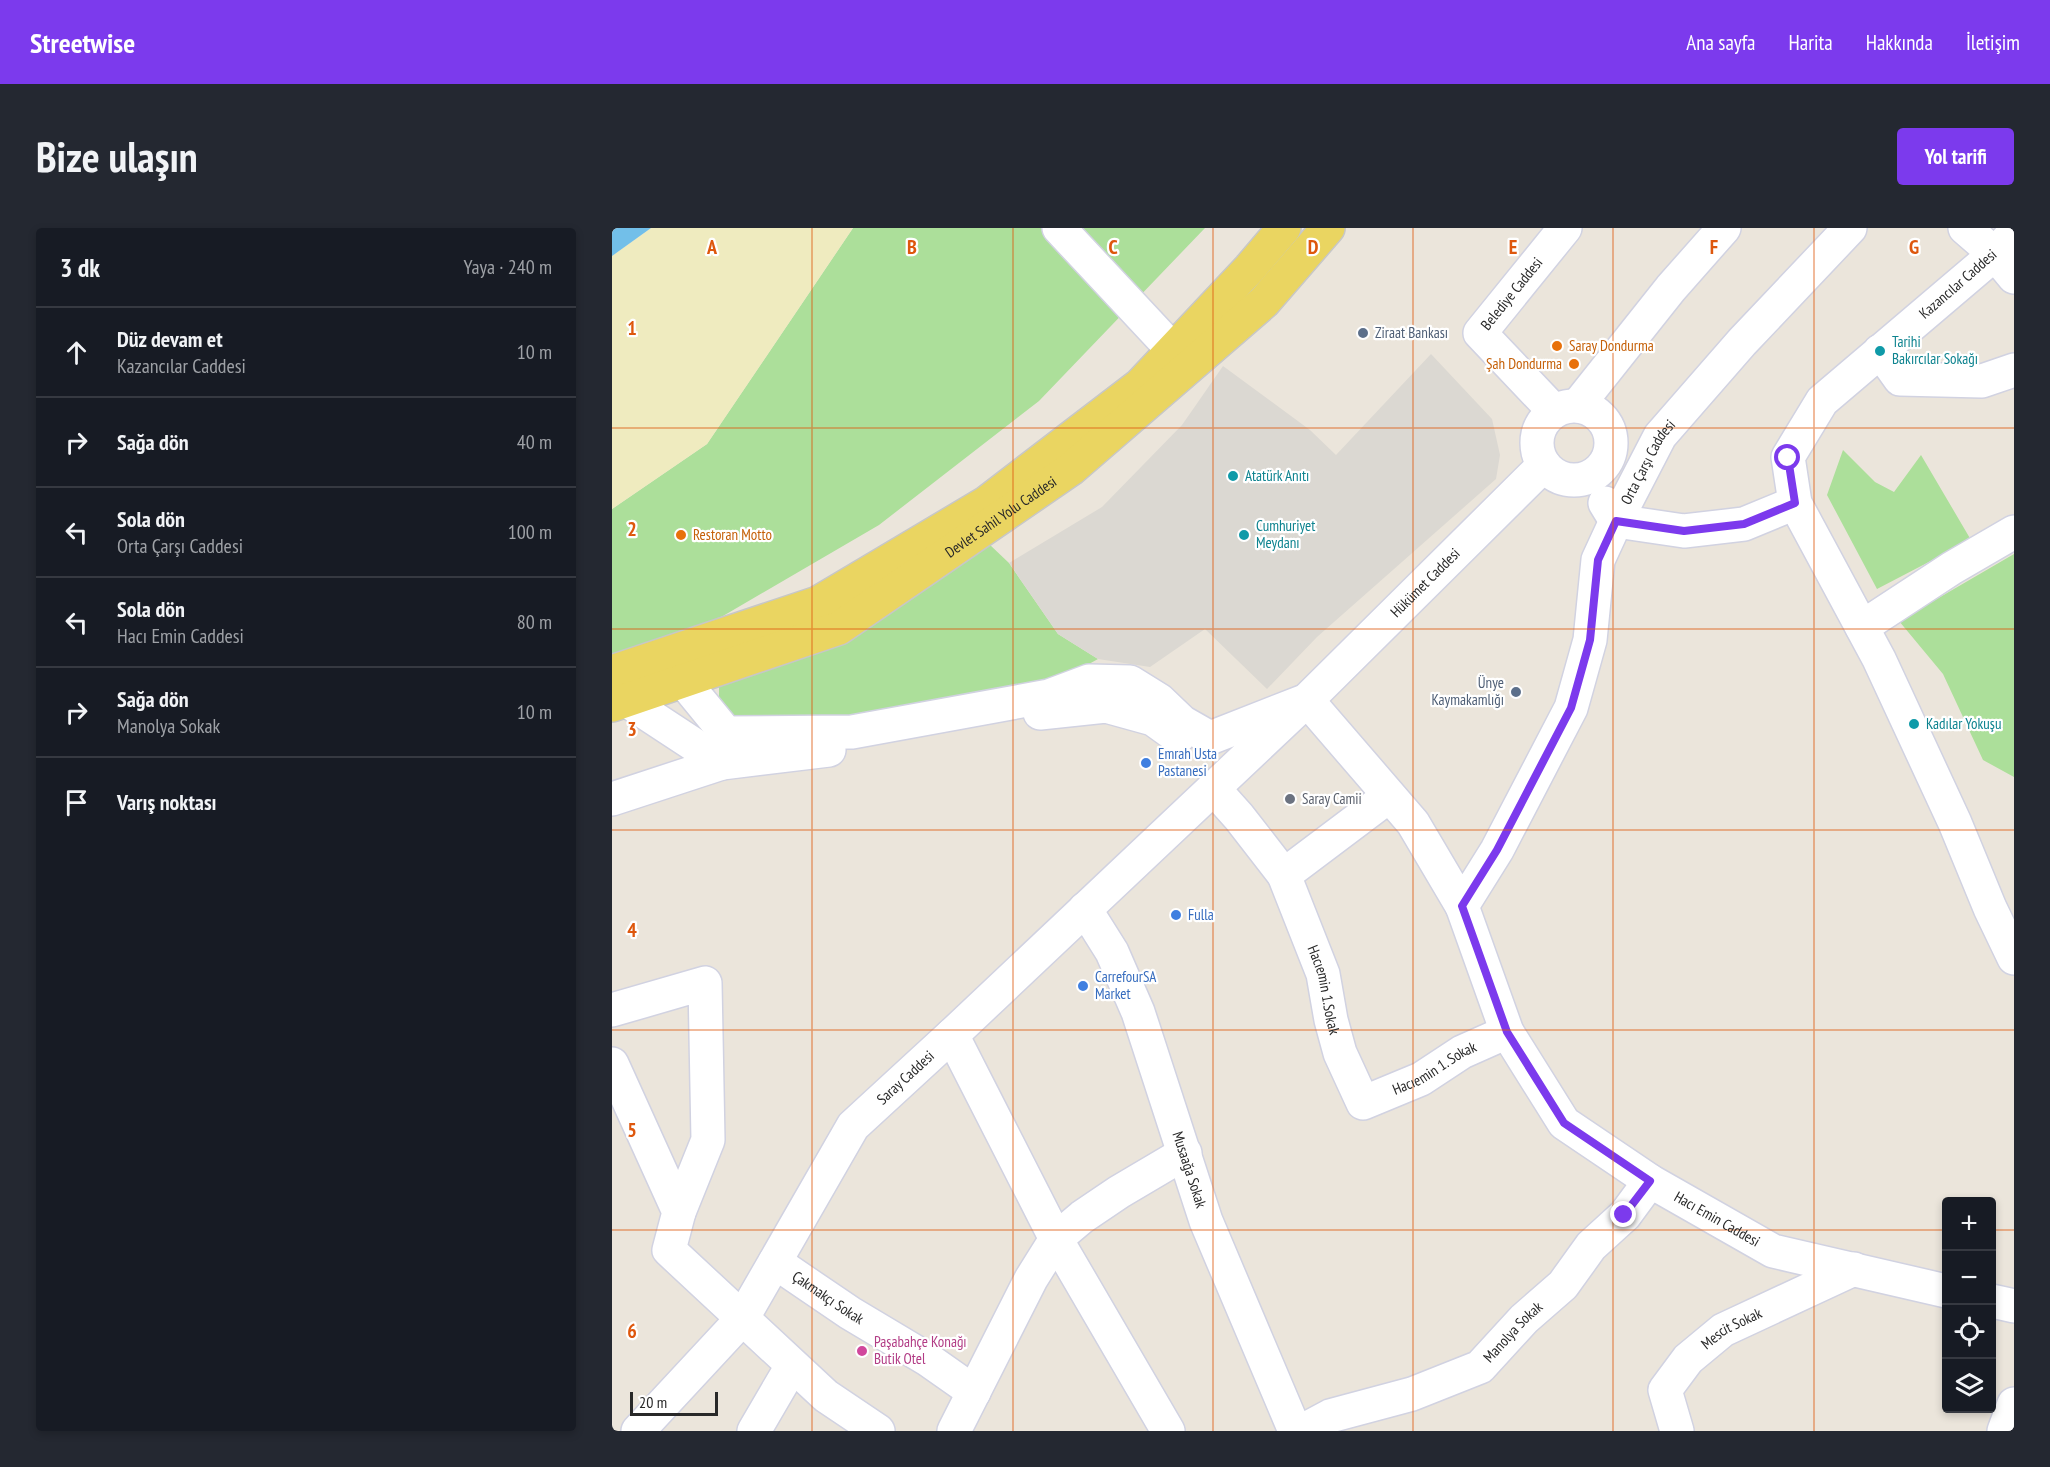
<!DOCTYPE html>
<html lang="tr">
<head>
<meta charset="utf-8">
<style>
	:root { --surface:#171b24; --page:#242831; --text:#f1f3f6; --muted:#9ea1a6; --line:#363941; --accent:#7c3aed }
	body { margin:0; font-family:"PT Sans Narrow",sans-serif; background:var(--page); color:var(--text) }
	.controls { position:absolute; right:18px; bottom:18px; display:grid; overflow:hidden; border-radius:6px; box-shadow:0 3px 9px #0003 }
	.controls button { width:54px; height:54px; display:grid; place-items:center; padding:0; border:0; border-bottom:2px solid var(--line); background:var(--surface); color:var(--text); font:30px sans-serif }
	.scale { position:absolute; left:18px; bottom:15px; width:88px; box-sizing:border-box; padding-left:6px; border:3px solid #292929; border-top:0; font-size:16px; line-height:21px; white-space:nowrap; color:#292929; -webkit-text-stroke:4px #fff; paint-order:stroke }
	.stop { position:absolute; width:18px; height:18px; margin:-14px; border:4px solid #7c3aed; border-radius:50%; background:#fff }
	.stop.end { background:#7c3aed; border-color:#fff; box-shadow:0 2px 6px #0008 }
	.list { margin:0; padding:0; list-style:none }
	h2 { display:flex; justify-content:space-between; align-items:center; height:78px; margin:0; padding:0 24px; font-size:26px }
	h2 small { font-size:20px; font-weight:400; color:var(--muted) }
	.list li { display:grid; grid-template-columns:39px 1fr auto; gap:18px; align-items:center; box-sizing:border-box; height:90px; padding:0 24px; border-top:2px solid var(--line) }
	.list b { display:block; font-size:22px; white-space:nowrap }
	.list p { margin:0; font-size:20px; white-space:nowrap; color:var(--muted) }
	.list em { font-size:20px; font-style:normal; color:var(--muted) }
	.icon { flex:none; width:33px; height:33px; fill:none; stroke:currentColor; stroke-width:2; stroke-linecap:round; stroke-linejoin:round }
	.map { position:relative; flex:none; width:1402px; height:1203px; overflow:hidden; border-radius:6px }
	header { display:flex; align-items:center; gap:36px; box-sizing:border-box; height:84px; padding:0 30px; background:var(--accent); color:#fff }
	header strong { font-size:28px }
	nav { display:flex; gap:33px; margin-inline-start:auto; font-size:21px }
	.intro { display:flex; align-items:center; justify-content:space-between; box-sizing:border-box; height:144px; padding:0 36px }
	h1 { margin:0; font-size:42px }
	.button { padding:15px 27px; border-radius:6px; background:var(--accent); color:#fff; font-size:21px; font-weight:700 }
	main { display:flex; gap:36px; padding:0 36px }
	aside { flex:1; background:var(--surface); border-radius:6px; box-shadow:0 3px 9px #0003 }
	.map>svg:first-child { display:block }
	.green { fill:#acdf9a }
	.sand { fill:#efebbf }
	.plaza { fill:#dbd8d2 }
	.water { fill:#72bfe9 }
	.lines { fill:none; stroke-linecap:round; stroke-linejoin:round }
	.minor-casing { stroke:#d1d2e1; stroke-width:36 }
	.major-casing { stroke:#c7c7c7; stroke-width:36 }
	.minor { stroke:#fff; stroke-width:33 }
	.major { stroke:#ead561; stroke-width:33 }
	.route { stroke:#7c3aed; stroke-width:8 }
	.grid { fill:none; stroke:#de570d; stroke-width:1.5; stroke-opacity:0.55 }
	.service-dot { fill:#5c6f8a; stroke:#fff; stroke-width:2 }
	.food-dot { fill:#e8710a; stroke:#fff; stroke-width:2 }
	.culture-dot { fill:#0f9aa8; stroke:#fff; stroke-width:2 }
	.shop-dot { fill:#3f7fe0; stroke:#fff; stroke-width:2 }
	.worship-dot { fill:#6b7280; stroke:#fff; stroke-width:2 }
	.hotel-dot { fill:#d1479c; stroke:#fff; stroke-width:2 }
	.labels { text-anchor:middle; stroke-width:4.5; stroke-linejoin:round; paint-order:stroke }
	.street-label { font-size:15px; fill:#292929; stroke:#fff }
	.service-label { font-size:15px; fill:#4e5e75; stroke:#fff; text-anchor:start }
	.culture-label { font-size:15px; fill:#0d838f; stroke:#fff; text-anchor:start }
	.food-label { font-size:15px; fill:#c56008; stroke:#fff; text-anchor:start }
	.shop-label { font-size:15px; fill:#366cbe; stroke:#fff; text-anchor:start }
	.worship-label { font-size:15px; fill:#5b616d; stroke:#fff; text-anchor:start }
	.hotel-label { font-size:15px; fill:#b23c85; stroke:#fff; text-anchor:start }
	.grid-label { font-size:20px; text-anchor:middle; font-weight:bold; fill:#de570d; stroke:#fff; stroke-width:4.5; stroke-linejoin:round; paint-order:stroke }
</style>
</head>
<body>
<header>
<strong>Streetwise</strong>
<nav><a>Ana sayfa</a><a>Harita</a><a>Hakkında</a><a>İletişim</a></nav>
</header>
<div class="intro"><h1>Bize ulaşın</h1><a class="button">Yol tarifi</a></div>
<main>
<aside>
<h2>3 dk<small>Yaya · 240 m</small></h2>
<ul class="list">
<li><svg class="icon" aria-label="ahead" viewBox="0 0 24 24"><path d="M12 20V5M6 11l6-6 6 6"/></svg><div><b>Düz devam et</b><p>Kazancılar Caddesi</p></div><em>10 m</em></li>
<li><svg class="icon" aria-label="right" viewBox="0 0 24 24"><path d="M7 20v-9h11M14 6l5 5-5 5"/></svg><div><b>Sağa dön</b></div><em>40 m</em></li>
<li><svg class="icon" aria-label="left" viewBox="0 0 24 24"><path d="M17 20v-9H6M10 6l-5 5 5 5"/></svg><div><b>Sola dön</b><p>Orta Çarşı Caddesi</p></div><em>100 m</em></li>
<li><svg class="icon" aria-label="left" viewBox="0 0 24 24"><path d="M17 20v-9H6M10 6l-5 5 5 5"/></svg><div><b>Sola dön</b><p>Hacı Emin Caddesi</p></div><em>80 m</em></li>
<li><svg class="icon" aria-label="right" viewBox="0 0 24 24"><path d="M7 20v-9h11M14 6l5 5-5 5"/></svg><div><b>Sağa dön</b><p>Manolya Sokak</p></div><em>10 m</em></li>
<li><svg class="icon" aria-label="arrive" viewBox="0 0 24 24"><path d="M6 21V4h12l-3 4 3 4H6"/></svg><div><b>Varış noktası</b></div></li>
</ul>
</aside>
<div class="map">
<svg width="1402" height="1203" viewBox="0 0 1402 1203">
	<rect width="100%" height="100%" fill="#ebe5db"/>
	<!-- green -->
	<path class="green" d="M241 0H593L427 173 267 297 111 388 0 434V281L95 216Z
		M1231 222 1263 254 1282 264 1309 227 1359 312 1265 361 1215 267Z
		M377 316 397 335 446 406 486 431 446 453 223 492 116 497 107 480V453Z
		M1402 326V549L1371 532 1331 446 1287 393Z"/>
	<!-- sand -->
	<path class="sand" d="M39 0H241L95 216 0 281V28Z"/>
	<!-- plaza -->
	<path class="plaza" d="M819 126 880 191 888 227 884 251 705 409 655 461 593 401 538 439 486 431 446 406 397 335 490 279 570 197 611 138 698 202 724 227Z"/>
	<!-- water -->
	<path class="water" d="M0 0H39L0 28Z"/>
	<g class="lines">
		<defs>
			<g id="minor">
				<path d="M447 0 561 122"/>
				<path d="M1353 0 1383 26 1402 49"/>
				<path d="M1402 5 1383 26 1210 173 1176 229 1183 275 1267 431 1343 595 1378 680 1402 730"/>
				<path d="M1268 123 1288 151 1370 153 1402 142"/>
				<path d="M966 177 1059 60 1112 0"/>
				<circle cx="962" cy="215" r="37"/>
				<path id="s1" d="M942 183 868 105 953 0"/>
				<path d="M993 275 1004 293 1072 303 1132 296 1183 275"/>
				<path d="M1250 399 1340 340 1402 304"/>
				<path id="s2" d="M55 433 114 505 240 504 437 468 477 453 518 454 547 472 570 494 598 510 695 472 932 237"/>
				<path d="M14 472 110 535 217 522"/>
				<path d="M428 485 494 478 541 491 566 509"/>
				<path d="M602 561 627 589 672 647 777 568"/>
				<path d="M0 571 110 535"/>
				<path id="s3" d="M672 647 711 746 719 792 728 825 751 875 809 851 850 824 895 804"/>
				<path id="s4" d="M850 678 895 804 952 895 1038 953 1161 1023 1334 1063"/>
				<path id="s5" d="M473 681 500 724 526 784 594 993 683 1203"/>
				<path d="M0 782 93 755 96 912 67 984"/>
				<path d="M340 807 444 1011 556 1203"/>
				<path d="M0 836 67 984 57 1022 214 1168 266 1203"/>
				<path id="s6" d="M163 1034 238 1085 315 1131 362 1164"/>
				<path d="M1380 1073 1402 1078"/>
				<path id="s7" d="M26 1203 130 1091 241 898 340 807 695 472 801 595 850 678 885 622 959 480 978 412 986 332 1004 293 1048 208 1130 114 1238 0"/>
				<path d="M142 1203 180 1138"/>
				<path d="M342 1203 419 1051 444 1011 470 989 507 964 573 925"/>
				<path id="s8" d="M690 1203 718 1188 800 1166 868 1139 912 1091 951 1057 979 1018 1013 987 1038 953"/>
				<path id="s9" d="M1065 1203 1053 1162 1076 1131 1111 1102 1242 1041"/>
				<path d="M1392 1203 1402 1176"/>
			</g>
			<g id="major">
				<path d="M0 444 206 375 374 275 528 157 638 40 672 0"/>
				<path id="s10" d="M0 477 227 400 459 241 652 74 716 0"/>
			</g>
		</defs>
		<!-- minor casing -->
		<use href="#minor" class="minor-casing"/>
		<!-- major casing -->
		<use href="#major" class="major-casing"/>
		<!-- minor -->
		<use href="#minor" class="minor"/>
		<!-- major -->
		<use href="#major" class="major"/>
	</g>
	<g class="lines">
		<!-- route -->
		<path class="route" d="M1012 987 1038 953 952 895 895 804 850 678 885 622 959 480 978 412 986 332 1004 293 1072 303 1132 296 1183 275 1176 230"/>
	</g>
	<!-- grid -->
	<path class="grid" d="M200 0V1203M401 0V1203M601 0V1203M801 0V1203M1001 0V1203M1202 0V1203M0 200H1402M0 401H1402M0 602H1402M0 802H1402M0 1002H1334M1380 1002H1402"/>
	<!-- markers -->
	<g class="service-dot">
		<circle cx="751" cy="105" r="6"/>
		<circle cx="904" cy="464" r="6"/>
	</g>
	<g class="food-dot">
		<circle cx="945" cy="118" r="6"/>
		<circle cx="962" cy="136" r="6"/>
		<circle cx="69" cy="307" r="6"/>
	</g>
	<g class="culture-dot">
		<circle cx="1268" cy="123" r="6"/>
		<circle cx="621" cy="248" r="6"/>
		<circle cx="632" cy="307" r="6"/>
		<circle cx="1302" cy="496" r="6"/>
	</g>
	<g class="shop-dot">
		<circle cx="534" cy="535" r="6"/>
		<circle cx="564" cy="687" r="6"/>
		<circle cx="471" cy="758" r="6"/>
	</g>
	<circle class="worship-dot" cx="678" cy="571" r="6"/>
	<circle class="hotel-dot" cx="250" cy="1123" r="6"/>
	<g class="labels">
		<!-- street labels -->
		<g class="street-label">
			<text transform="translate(1346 56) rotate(-41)" y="5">Kazancılar Caddesi</text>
			<text dy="5" stroke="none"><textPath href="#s1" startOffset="158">Belediye Caddesi</textPath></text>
			<text dy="5" stroke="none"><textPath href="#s7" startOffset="1744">Orta Çarşı Caddesi</textPath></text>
			<text dy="5" stroke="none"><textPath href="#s10" startOffset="436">Devlet Sahil Yolu Caddesi</textPath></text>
			<text dy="5" stroke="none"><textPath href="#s2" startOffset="872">Hükümet Caddesi</textPath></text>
			<text dy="5" stroke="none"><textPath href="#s3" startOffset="122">Hacıemin 1.Sokak</textPath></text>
			<text dy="5" stroke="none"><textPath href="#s3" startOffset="322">Hacıemin 1. Sokak</textPath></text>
			<text dy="5" stroke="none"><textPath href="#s7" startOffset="447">Saray Caddesi</textPath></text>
			<text dy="5" stroke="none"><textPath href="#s5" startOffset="282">Musaağa Sokak</textPath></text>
			<text dy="5" stroke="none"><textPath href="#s4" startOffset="422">Hacı Emin Caddesi</textPath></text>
			<text dy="5" stroke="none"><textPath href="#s6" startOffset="64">Çakmakçı Sokak</textPath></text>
			<text dy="5" stroke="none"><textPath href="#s9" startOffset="135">Mescit Sokak</textPath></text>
			<text dy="5" stroke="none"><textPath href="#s8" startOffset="238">Manolya Sokak</textPath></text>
		</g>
		<!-- service labels -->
		<g class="service-label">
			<text x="763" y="110">Ziraat Bankası</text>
			<text x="892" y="460" text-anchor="end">Ünye<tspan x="892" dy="17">Kaymakamlığı</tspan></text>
		</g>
		<!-- culture labels -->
		<g class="culture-label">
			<text x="1280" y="119">Tarihi<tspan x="1280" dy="17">Bakırcılar Sokağı</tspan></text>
			<text x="633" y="253">Atatürk Anıtı</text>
			<text x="644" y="303">Cumhuriyet<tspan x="644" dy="17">Meydanı</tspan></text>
			<text x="1314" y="501">Kadılar Yokuşu</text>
		</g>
		<!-- food labels -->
		<g class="food-label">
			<text x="957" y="123">Saray Dondurma</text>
			<text x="950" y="141" text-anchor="end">Şah Dondurma</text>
			<text x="81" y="312">Restoran Motto</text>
		</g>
		<!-- shop labels -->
		<g class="shop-label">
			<text x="546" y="531">Emrah Usta<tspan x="546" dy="17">Pastanesi</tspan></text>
			<text x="576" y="692">Fulla</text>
			<text x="483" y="754">CarrefourSA<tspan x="483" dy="17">Market</tspan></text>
		</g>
		<!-- worship labels -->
		<g class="worship-label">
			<text x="690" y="576">Saray Camii</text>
		</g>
		<!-- hotel labels -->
		<g class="hotel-label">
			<text x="262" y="1119">Paşabahçe Konağı<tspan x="262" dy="17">Butik Otel</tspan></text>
		</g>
	</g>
	<g class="grid-label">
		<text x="100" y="26">A</text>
		<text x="300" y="26">B</text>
		<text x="501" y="26">C</text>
		<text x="701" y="26">D</text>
		<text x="901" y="26">E</text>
		<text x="1102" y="26">F</text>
		<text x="1302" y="26">G</text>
		<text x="20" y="107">1</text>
		<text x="20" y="308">2</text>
		<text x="20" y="508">3</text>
		<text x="20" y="709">4</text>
		<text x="20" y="909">5</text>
		<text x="20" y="1110">6</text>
	</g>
</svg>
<div class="controls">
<button>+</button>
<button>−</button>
<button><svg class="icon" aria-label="locate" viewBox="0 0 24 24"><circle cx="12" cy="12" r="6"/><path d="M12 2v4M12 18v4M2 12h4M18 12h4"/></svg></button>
<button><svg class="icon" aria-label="layers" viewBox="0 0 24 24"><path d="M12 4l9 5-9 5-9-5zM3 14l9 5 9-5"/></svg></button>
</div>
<div class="scale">20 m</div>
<div class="stop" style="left:1176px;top:230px"></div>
<div class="stop end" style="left:1012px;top:987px"></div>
</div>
</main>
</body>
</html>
